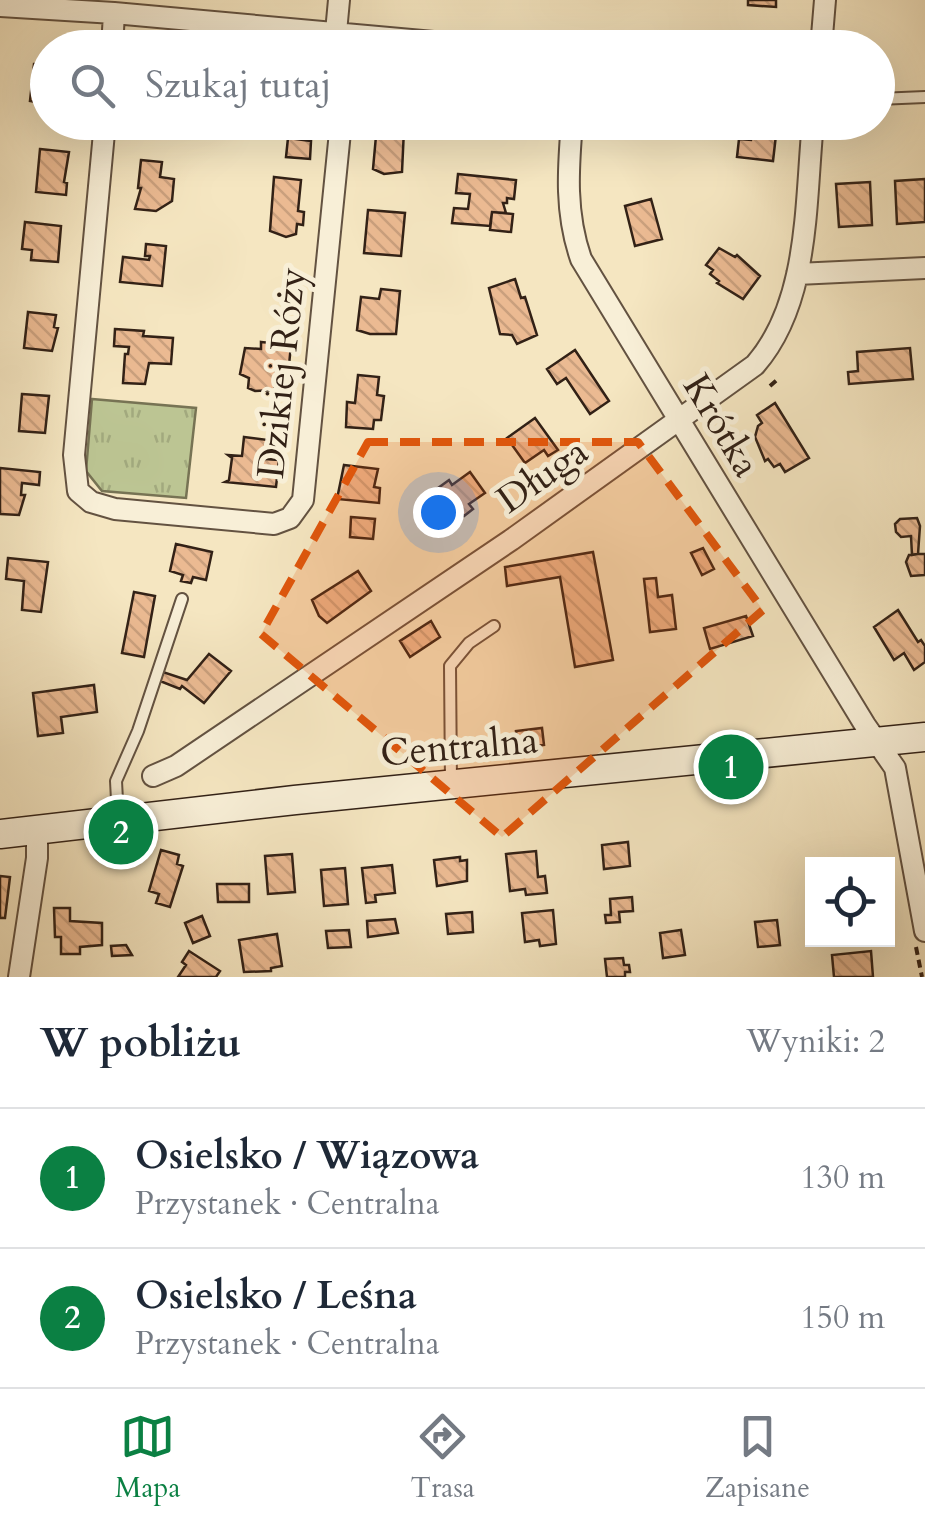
<!DOCTYPE html>
<html lang="pl">
<head>
<meta charset="utf-8">
<style>
	:root { --surface:#fff; --page:#f2f2f3; --text:#1f2937; --muted:#747a83; --line:#e0e1e3; --accent:#0b8043 }
	body { margin:0; font-family:Cardo,serif; background:var(--page); color:var(--text) }
	.controls { position:absolute; right:30px; bottom:30px; display:grid; overflow:hidden; border-radius:0px; box-shadow:0 10px 40px #0002 }
	.controls button { width:90px; height:90px; display:grid; place-items:center; padding:0; border:0; border-bottom:2px solid var(--line); background:var(--surface); color:var(--text); font:50px sans-serif }
	.you { position:absolute; left:438px; top:512px; width:35px; height:35px; margin:-25px; border:8px solid #fff; border-radius:50%; background:#1a73e8; box-shadow:0 0 0 15px #1a73e833 }
	.badge { display:grid; place-items:center; width:65px; height:65px; border-radius:50%; background:var(--accent); color:#fff; font-size:32px; font-weight:700 }
	.pin { position:absolute; translate:-50% -50%; border:5px solid #fff; box-shadow:0 2px 10px #0006 }
	.list { margin:0; padding:0; list-style:none }
	h2 { display:flex; justify-content:space-between; align-items:center; height:130px; margin:0; padding:0 40px; font-size:42px }
	h2 small { font-size:32px; font-weight:400; color:var(--muted) }
	.list li { display:grid; grid-template-columns:65px 1fr auto; gap:30px; align-items:center; box-sizing:border-box; height:140px; padding:0 40px; border-top:2px solid var(--line) }
	.list b { display:block; font-size:38px; white-space:nowrap }
	.list p { margin:0; font-size:32px; white-space:nowrap; color:var(--muted) }
	.list em { font-size:32px; font-style:normal; color:var(--muted) }
	.icon { flex:none; width:55px; height:55px; fill:none; stroke:currentColor; stroke-width:2; stroke-linecap:round; stroke-linejoin:round }
	.map { position:relative; flex:none; width:925px; height:977px; overflow:hidden }
	.search { position:absolute; background:var(--surface); box-shadow:0 10px 40px #0002; left:30px; right:30px; top:30px; height:110px; display:flex; align-items:center; gap:25px; box-sizing:border-box; padding:0 35px; border-radius:55px; color:var(--muted); font-size:38px }
	.sheet { height:410px; background:var(--surface) }
	nav { display:flex; justify-content:space-around; align-items:center; box-sizing:border-box; height:140px; border-top:2px solid var(--line); background:var(--surface); font-size:28px; color:var(--muted) }
	nav a { display:grid; justify-items:center; gap:5px }
	nav .on { color:var(--accent) }
	.map>svg:first-child { display:block }
	.grass { fill:url(#grass-tufts); stroke:#777354; stroke-width:2.5 }
	.building { fill:url(#building-back-hatch); stroke:#322116; stroke-width:2.5 }
	.lines { fill:none; stroke-linecap:round; stroke-linejoin:round }
	.lane-casing { stroke:#635241; stroke-width:14 }
	.street-casing { stroke:#635241; stroke-width:24 }
	.secondary-casing { stroke:#322116; stroke-width:31 }
	.path { stroke:#322116; stroke-width:4; stroke-dasharray:8 5; stroke-linecap:butt }
	.lane { stroke:#f8efd7; stroke-width:10 }
	.street { stroke:#f8efd7; stroke-width:20 }
	.secondary { stroke:#f8efd7; stroke-width:28 }
	.marked { fill:#df560c; fill-opacity:0.2; stroke:#df560c; stroke-width:8; stroke-dasharray:20 12; stroke-linejoin:round }
	.labels { text-anchor:middle; stroke-width:10; stroke-linejoin:round; paint-order:stroke }
	.street-label { font-size:38px; fill:#322116; stroke:#f8efd7 }
</style>
</head>
<body>
<div class="map">
<svg width="925" height="977" viewBox="0 0 925 977">
	<defs>
		<pattern id="grass-tufts" width="24" height="20" patternUnits="userSpaceOnUse" patternTransform="scale(2.5)"><rect width="24" height="20" fill="#bcc593"/><path d="M3 7l-1-3M5 7V3M7 7l1-3M15 17l-1-3M17 17v-4M19 17l1-3" fill="none" stroke="#a2a97e"/></pattern>
		<pattern id="building-back-hatch" width="6" height="6" patternUnits="userSpaceOnUse" patternTransform="scale(2.5)"><rect width="6" height="6" fill="#ebba92"/><path d="M-1 5l2 2M0 0l6 6M5-1l2 2" fill="none" stroke="#caa07d"/></pattern>
	</defs>
	<rect width="100%" height="100%" fill="#f5e6c1"/>
	<filter id="stains"><feTurbulence type="fractalNoise" baseFrequency=".002" numOctaves="4"/><feColorMatrix values="0 0 0 0 .2 0 0 0 0 .09 0 0 0 0 .02 0 0 0 .5 -.17"/></filter>
	<radialGradient id="worn" r=".72"><stop offset=".6" stop-color="#630" stop-opacity="0"/><stop offset="1" stop-color="#630" stop-opacity=".3"/></radialGradient>
	<!-- grass -->
	<path class="grass" d="M92 399 196 408 186 498 102 491 86 471Z"/>
	<!-- building -->
	<path class="building" d="M748 0H776V7L748 5Z
		M34 64 48 65V104L30 101Z
		M469 122H502L501 134 491 133V136L469 131Z
		M645 122H683V127L674 126 673 137 644 133Z
		M381 126 404 129 402 172 384 174 373 169 376 136 380 137Z
		M752 132 776 135 773 161 737 157 739 139 751 140Z
		M288 138 311 141 310 159 286 157Z
		M40 149 69 152 64 182 67 183 66 195 36 192Z
		M141 160 162 162 160 177 174 179 172 201 156 211 135 209 141 188H138Z
		M458 174 516 180 514 199 507 198V203H503L506 213 492 212 490 226 452 223 454 208 468 209 470 194 456 193Z
		M274 177 301 180 298 211 304 212 303 225 297 224 296 234 286 237 270 231Z
		M925 179V222L897 224 895 181Z
		M870 182 872 225 839 227 836 184Z
		M651 199 662 239 635 246 625 206Z
		M368 210 405 213 401 256 364 253Z
		M492 212 513 214 511 232 490 230Z
		M25 222 61 226 58 262 31 260 32 250 22 249Z
		M146 244 166 246 162 286 120 282 123 257 149 260 150 256H145Z
		M719 248 735 257 737 255 760 276 743 299 717 283 719 281 710 274 713 270 706 265Z
		M515 279 521 298 525 297 537 335 517 344 512 335 500 334 489 288Z
		M381 289 400 291 396 334H370L357 330 361 297 379 299Z
		M28 312 56 315 54 327 58 328 52 351 24 348Z
		M115 329 144 331 143 336 173 338 171 364 149 363 145 384 123 383 125 354H128L129 347 114 346Z
		M261 342 291 345 289 365 277 364 274 390 255 391 248 388 249 378 240 374 245 348 261 349Z
		M910 348 913 379 849 384 848 372 858 371 857 352Z
		M575 350 609 401 590 414 566 378 557 384 547 369Z
		M358 375 379 377 377 395 384 396 381 420H374L373 429 346 427 347 402 355 403Z
		M22 394 49 396 45 433 19 431Z
		M775 403 809 458 785 472 780 464 774 467 768 459 765 461 755 437 758 426 762 423 757 415Z
		M535 418 558 450 548 456 544 450 525 463 507 438Z
		M244 437 268 440 266 459 279 460 276 487 225 482 229 480 232 458 228 455 242 456Z
		M344 465 378 469 374 487 380 488 379 503 337 499Z
		M0 468 40 472 39 485 22 483 21 495H25L19 515 0 514Z
		M470 472 485 493 469 504 473 509 464 516 460 512 446 522 431 506 430 501 438 495 434 491 449 480 452 485Z
		M351 517 375 519 373 539 350 537Z
		M917 518 920 526 918 554 912 555 911 536 901 537 896 532 895 524 900 519Z
		M176 544 212 552 206 580 193 577 191 583 181 581 183 575 170 571Z
		M703 548 714 569 702 575 691 553Z
		M593 552 613 660 575 667 560 577 507 586 505 567Z
		M918 554H925V575L911 576 906 562 909 555Z
		M8 558 48 562 41 612 22 610 24 581 6 579Z
		M358 571 371 591 327 623 319 616 312 600Z
		M656 578 658 597 672 595 676 629 650 632 644 579Z
		M134 592 155 596 144 657 122 653Z
		M898 610 918 642 921 640 925 646V662L914 670 904 653 894 660 874 627Z
		M746 616 753 636 710 649 704 628Z
		M431 621 440 637 410 657 400 641Z
		M209 654 231 671 204 703 182 686 180 689 160 681 163 672 187 680Z
		M94 685 97 712 61 717 63 733 38 736 33 693Z
		M542 728 544 745 518 748 516 731Z
		M628 842 630 866 604 869 602 845Z
		M161 850 179 855 177 864 183 866 170 907 156 903 159 894 149 891Z
		M536 851 538 877 545 876 547 893 526 895 525 889 510 891 506 854Z
		M292 854 295 892 268 894 265 856Z
		M460 857V861L467 860V881L437 886 434 860Z
		M392 865 395 893 375 895 376 902 366 903 362 868Z
		M345 868 348 904 324 906 321 870Z
		M0 876 10 877 5 918H0Z
		M217 884H249V902H218Z
		M632 897 633 911 619 912 620 922 606 923 605 915H611L610 899Z
		M54 908H70V921L102 923V945L80 947V954H61V937H55Z
		M553 910 556 944 540 946 539 940 525 942 522 913Z
		M472 912 473 932 448 934 446 914Z
		M202 916 210 936 193 943 185 923Z
		M395 919 398 933 368 937 367 921Z
		M777 920 780 945 758 947 755 922Z
		M349 930 351 947 328 948 326 931Z
		M681 930 685 955 663 958 660 933Z
		M277 934 282 966 271 968V971L244 972 239 940Z
		M126 945 132 955 112 956 111 946Z
		M189 951 220 971 216 977H178L186 965 182 962Z
		M871 951 873 977H834L832 955Z
		M623 958 624 965H629L630 972H625V977H607L605 959Z"/>
	<g class="lines">
		<defs>
			<path id="lane" d="M878 99 925 97
				M451 783 450 666 469 643 494 626
				M118 819 116 781 138 731 182 599"/>
			<path id="street" d="M0 6 114 13 500 48
				M336 32 339 0
				M112 48 114 13
				M821 48 825 0
				M105 122 74 455 78 491 91 502 115 509 274 524 290 518 303 500 341 122
				M572 122C568 170 565 213 581 259L865 725 895 768 925 931
				M797 274 925 268
				M153 776 176 766 511 540 755 365C810 302 805 203 813 122
				M19 977 37 858V830"/>
			<path id="secondary" d="M0 834 295 800 925 737"/>
		</defs>
		<!-- lane casing -->
		<use href="#lane" class="lane-casing"/>
		<!-- street casing -->
		<use href="#street" class="street-casing"/>
		<!-- secondary casing -->
		<use href="#secondary" class="secondary-casing"/>
		<!-- path -->
		<path class="path" d="M770 386 778 379
			M916 947 922 977"/>
		<!-- lane -->
		<use href="#lane" class="lane"/>
		<!-- street -->
		<use href="#street" class="street"/>
		<!-- secondary -->
		<use href="#secondary" class="secondary"/>
	</g>
	<!-- marked area -->
	<path class="marked" d="M368 442H638L763 610 502 837 261 634Z"/>
	<g class="labels">
		<!-- street labels -->
		<g class="street-label">
			<text transform="translate(281 373) rotate(-84)" y="13">Dzikiej Róży</text>
			<text transform="translate(722 425) rotate(59)" y="13">Krótka</text>
			<text transform="translate(542 475) rotate(-35)" y="13">Długa</text>
			<text transform="translate(459 746) rotate(-5)" y="13">Centralna</text>
		</g>
	</g>
	<rect width="100%" height="100%" filter="url(#stains)"/>
	<rect width="100%" height="100%" fill="url(#worn)"/>
</svg>
<div class="controls">
<button><svg class="icon" aria-label="locate" viewBox="0 0 24 24"><circle cx="12" cy="12" r="6"/><path d="M12 2v4M12 18v4M2 12h4M18 12h4"/></svg></button>
</div>
<div class="you"></div>
<div class="pin badge" style="left:731px;top:767px">1</div>
<div class="pin badge" style="left:121px;top:832px">2</div>
<div class="search"><svg class="icon" aria-label="search" viewBox="0 0 24 24"><circle cx="10" cy="10" r="6"/><path d="M15 15l6 6"/></svg>Szukaj tutaj</div>
</div>
<section class="sheet">
<h2>W pobliżu<small>Wyniki: 2</small></h2>
<ul class="list">
<li><span class="badge">1</span><div><b>Osielsko / Wiązowa</b><p>Przystanek · Centralna</p></div><em>130 m</em></li>
<li><span class="badge">2</span><div><b>Osielsko / Leśna</b><p>Przystanek · Centralna</p></div><em>150 m</em></li>
</ul>
</section>
<nav>
<a class="on"><svg class="icon" aria-label="map" viewBox="0 0 24 24"><path d="M3 6l6-2 6 2 6-2v14l-6 2-6-2-6 2zM9 4v14M15 6v14"/></svg>Mapa</a>
<a><svg class="icon" aria-label="directions" viewBox="0 0 24 24"><path d="M12 3l9 9-9 9-9-9zM9 14v-3h6M13 9l2 2-2 2"/></svg>Trasa</a>
<a><svg class="icon" aria-label="saved" viewBox="0 0 24 24"><path d="M7 4h10v16l-5-4-5 4z"/></svg>Zapisane</a>
</nav>
</body>
</html>
